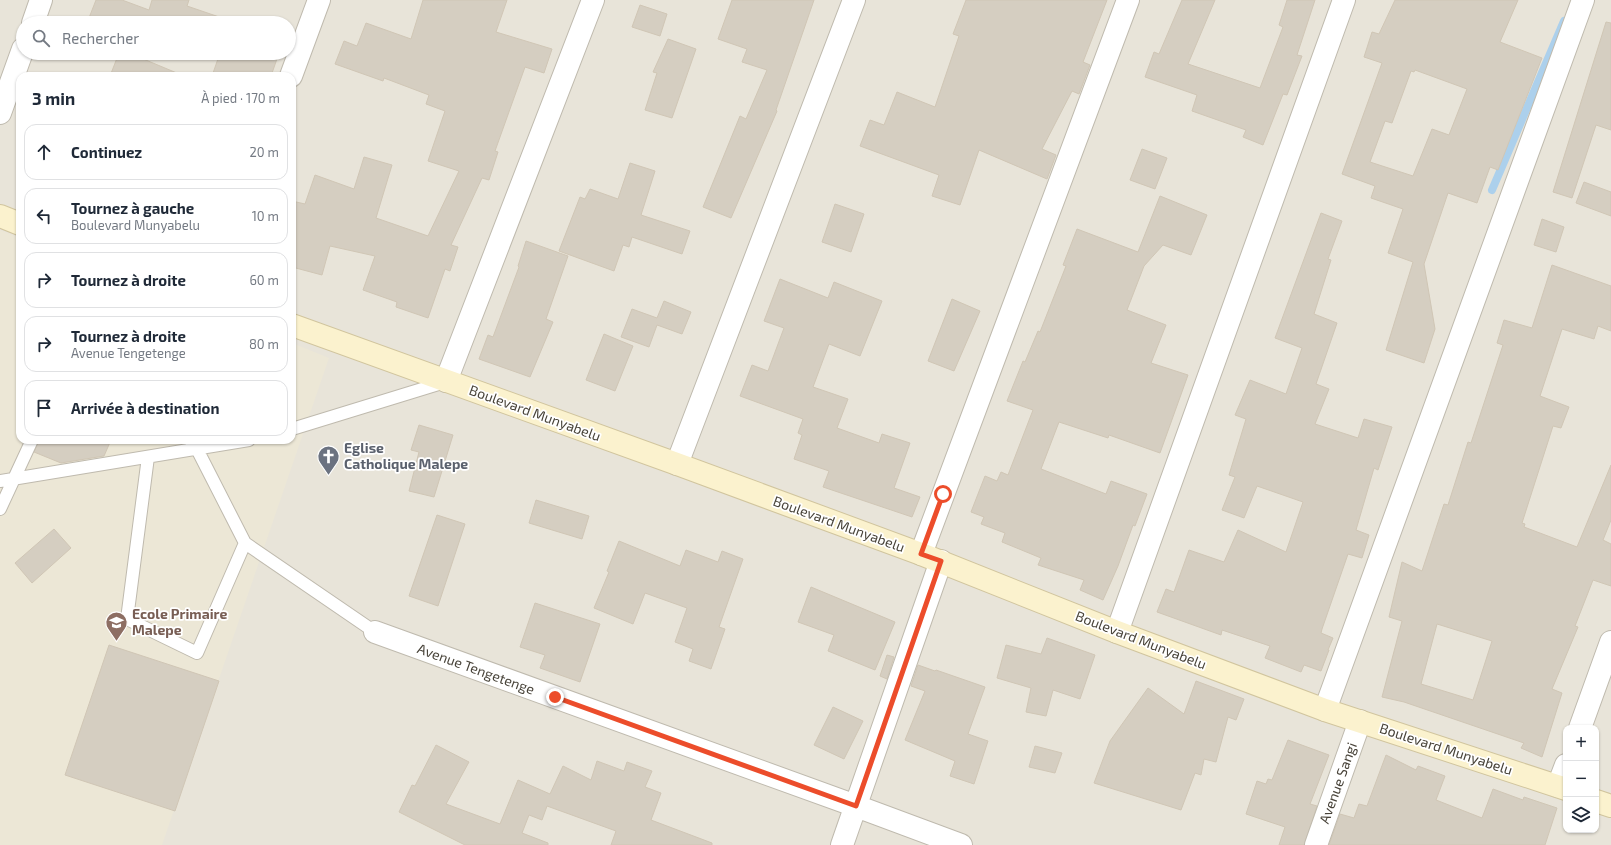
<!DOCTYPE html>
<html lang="fr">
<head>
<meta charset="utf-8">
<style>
	:root { --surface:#fff; --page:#f6f6f7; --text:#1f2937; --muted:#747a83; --line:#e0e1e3 }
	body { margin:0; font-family:"Exo 2",sans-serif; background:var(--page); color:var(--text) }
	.controls { position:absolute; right:12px; bottom:12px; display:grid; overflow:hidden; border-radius:8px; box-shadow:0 1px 3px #0004 }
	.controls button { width:36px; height:36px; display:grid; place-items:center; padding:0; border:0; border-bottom:1px solid var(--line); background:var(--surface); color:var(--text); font:20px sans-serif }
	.stop { position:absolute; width:12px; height:12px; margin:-9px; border:3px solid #ec4d2b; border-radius:50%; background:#fff }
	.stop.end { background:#ec4d2b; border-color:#fff; box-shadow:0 1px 4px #0008 }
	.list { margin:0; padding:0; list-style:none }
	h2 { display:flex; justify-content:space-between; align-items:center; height:52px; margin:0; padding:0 16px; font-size:17px }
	h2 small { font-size:13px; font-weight:400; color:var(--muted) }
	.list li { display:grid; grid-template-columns:26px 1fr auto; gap:12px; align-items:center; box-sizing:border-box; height:56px; margin:0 8px 8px; padding:0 8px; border:1px solid var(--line); border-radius:12px }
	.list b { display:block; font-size:15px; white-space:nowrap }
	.list p { margin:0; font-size:13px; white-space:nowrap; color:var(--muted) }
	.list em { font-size:13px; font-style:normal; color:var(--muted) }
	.icon { flex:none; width:22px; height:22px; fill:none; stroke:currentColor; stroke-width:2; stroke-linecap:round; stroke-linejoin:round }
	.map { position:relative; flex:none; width:1611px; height:845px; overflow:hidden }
	.search { position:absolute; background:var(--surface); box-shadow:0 1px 3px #0004; left:16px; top:16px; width:280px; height:44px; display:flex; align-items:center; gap:10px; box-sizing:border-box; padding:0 14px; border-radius:22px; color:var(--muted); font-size:15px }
	.panel { position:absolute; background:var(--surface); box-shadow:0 1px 3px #0004; left:16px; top:72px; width:280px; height:372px; border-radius:12px }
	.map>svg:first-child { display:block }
	.residential { fill:#e8e4d9; fill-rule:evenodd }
	.education { fill:#ece7d6 }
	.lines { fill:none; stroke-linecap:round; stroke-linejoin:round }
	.stream { stroke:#acd0ec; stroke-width:8 }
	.building { fill:#d5cec1; stroke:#d0c6b5; fill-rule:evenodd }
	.lane-casing { stroke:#bfbaae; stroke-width:14 }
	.street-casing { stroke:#bfbaae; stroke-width:24 }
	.secondary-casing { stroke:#d1c59e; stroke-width:24 }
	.lane { stroke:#fff; stroke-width:12 }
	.street { stroke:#fff; stroke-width:22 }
	.secondary { stroke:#fbf2ce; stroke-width:22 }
	.route { stroke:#ec4d2b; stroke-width:5 }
	.labels { text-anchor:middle; stroke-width:3.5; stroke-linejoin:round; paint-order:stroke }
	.street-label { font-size:14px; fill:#484339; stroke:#fff }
	.worship-label { font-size:14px; font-weight:bold; fill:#5b616d; stroke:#fff; text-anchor:start }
	.education-label { font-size:14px; font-weight:bold; fill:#785e54; stroke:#fff; text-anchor:start }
</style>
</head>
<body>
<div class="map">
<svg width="1611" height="845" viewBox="0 0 1611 845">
	<rect width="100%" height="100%" fill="#f4f2eb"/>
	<!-- residential -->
	<path class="residential" d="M0 0H1611V845H0ZM23 23H289V53H23ZM20 76H292V440H20ZM1566 728H1596V830H1566Z"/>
	<!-- education -->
	<path class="education" d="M0 230 20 238V440H292V343L329 358 162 845H0Z"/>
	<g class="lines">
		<!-- stream -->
		<path class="stream" d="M1492 190 1564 21"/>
	</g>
	<!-- building -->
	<path class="building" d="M96 0H122L149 10 152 0H189L187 6 228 20 227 23H87Z
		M423 0H507L496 32 552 49 544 73 525 67 495 151 498 152 489 180 482 178 451 245 458 247 450 271 445 269 428 318 396 307 397 302 363 290 375 256 330 246 322 275 292 267V201L305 204 315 175 354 189 364 157 392 165 376 218 428 236 459 171 428 161 445 111 426 104 429 95 384 78 383 81 335 64 344 41 357 46 366 23 411 39Z
		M732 0H814L776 110 777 111 731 218 703 207 740 116 746 119 767 70 742 62 747 49 718 39Z
		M966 0H1107L1083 62 1090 65 1079 94 1072 91 1042 149 1056 155 1047 179 979 150 960 205 932 196 939 175 860 146 870 120 884 125 897 92 935 107 959 36 953 34Z
		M1182 0H1215L1188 64 1260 88 1283 27 1279 25 1287 0H1315L1297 55 1302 56 1287 95 1283 94 1263 145 1243 137 1246 130 1192 111 1197 95 1145 77 1154 52 1159 54Z
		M1395 0H1518L1500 42 1542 58 1498 170 1490 167 1477 203 1448 193 1424 264 1435 329 1424 363 1386 350 1413 262 1388 253 1403 209 1371 198 1375 186 1342 174 1382 63 1364 57 1372 32 1379 34ZM1415 70 1467 89 1449 135 1432 129 1413 176 1370 162 1385 121 1392 123 1411 71 1414 72Z
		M640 5 667 14 660 36 632 27Z
		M1606 22 1611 23V130L1596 125 1572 198 1553 192Z
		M668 39 696 49 672 118 645 110 657 73 653 72Z
		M119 53H129L184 76H110Z
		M220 53H279L271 76H212Z
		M1142 149 1167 158 1155 189 1130 180Z
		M630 163 655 171 641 215 690 231 682 254 632 237 629 247 623 245 614 271 559 251 580 197 585 199 590 189 618 199Z
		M1584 182 1611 192V216L1576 203Z
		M1160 196 1207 215 1191 255 1163 245 1144 266 1127 310 1166 325 1151 363 1188 375 1160 453 1109 435 1108 438 1059 422 1041 469 1106 494 1111 481 1147 494 1135 526 1133 525 1118 566 1103 600 1080 590 1084 580 1038 565 1041 558 1002 542 1005 533 981 524 984 517 971 512 985 476 997 481 1001 472 1008 475 1033 410 1007 401 1023 361 1025 362 1038 331 1040 332 1066 266 1063 265 1077 229 1138 252Z
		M835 204 864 214 851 252 822 242Z
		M1321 213 1342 221 1328 259 1331 260 1314 314 1337 323 1316 384 1329 389 1315 424 1358 438 1364 419 1392 427 1378 470 1374 468 1356 530 1369 535 1362 558 1348 554 1322 629 1321 633 1333 638 1328 650H1329L1321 671 1304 665 1301 672 1265 658 1270 646 1222 630 1221 635 1157 612 1166 589 1174 592 1189 550 1224 562 1238 530 1286 552 1303 502 1257 486 1244 518 1222 510 1235 477 1229 475 1246 419 1235 415 1250 380 1286 394 1302 348 1275 338Z
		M1542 219 1564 227 1556 252 1534 245Z
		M526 241 568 256 546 319 553 322 530 377 479 359 488 335 493 337 519 267 518 266Z
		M1552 265 1611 286V331L1598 326 1594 339 1562 329 1540 396 1569 407 1561 428 1553 426 1522 523 1525 524 1524 527 1577 547 1611 465V520L1603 540 1611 544V586L1593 580 1575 626 1578 627 1552 689 1562 693 1542 757 1521 748 1524 743 1404 702 1382 697 1402 621 1389 617 1402 562 1422 571 1444 504 1448 505 1468 442 1471 443 1503 345 1497 343 1504 320 1532 328ZM1437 624 1492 641 1473 700 1421 684Z
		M780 279 828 298 834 282 882 301 860 356 829 344 813 387 848 399 837 428 879 443 882 434 910 443 894 488 920 497 912 517 823 487 829 471 794 459 802 435 798 433 803 419 740 396 752 365 768 371 784 328 764 321Z
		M952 299 980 311 954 371 928 361Z
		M664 301 691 312 682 334 657 325 649 347 621 337 632 309 657 318Z
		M604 334 633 346 615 391 586 380Z
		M419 425 453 435 434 497 409 491 419 452 411 450Z
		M39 440H111L104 456 61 463 34 452Z
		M536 500 589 516 582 539 529 523Z
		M437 515 465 524 438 606 409 596Z
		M54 529 71 548 32 583 15 563Z
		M619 541 680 566 686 550 718 562 722 551 743 559 719 627 725 629 711 669 689 661 693 649 675 642 687 608 645 593 633 624 594 608 609 572 607 571Z
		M811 587 895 622 875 670 828 651 834 635 798 622Z
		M535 603 600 624 580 682 540 668 545 655 520 647Z
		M1047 638 1095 655 1080 699 1053 690 1046 716 1026 712 1031 688 997 678 1006 645 1041 654Z
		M109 645 219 681 175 811 65 775Z
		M887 655 894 657 887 679 880 676Z
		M918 665 935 671 936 670 985 687 968 734 988 741 974 784 950 776 955 761 905 740 925 691 911 686Z
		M1196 681 1244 699 1236 720 1228 717 1216 762 1204 759 1201 775 1195 773 1181 810 1094 783 1110 741 1148 688 1184 714Z
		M833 707 863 721 844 759 814 745Z
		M1288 740 1329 755 1310 804 1317 806 1304 845H1279L1285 827 1246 814 1257 781 1266 784 1268 779 1272 780Z
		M436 745 469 762 446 804 500 824 518 780 550 794 563 766 591 780 597 761 624 771 627 762 652 771 645 787 661 793 651 820 712 843V845H611L616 831 547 806 542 820 529 815 522 833 548 843V845H465L399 812 412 785 415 786Z
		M1035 746 1062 753 1055 773 1029 767Z
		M1386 755 1416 770 1418 766 1445 776 1436 800 1482 818 1493 789 1523 800 1524 797 1557 808 1545 845H1329L1340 814 1354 818 1359 804 1367 806Z"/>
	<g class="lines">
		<defs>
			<path id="lane" d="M292 429 445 382
				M148 457 127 619 197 653 245 543 197 449 190 440
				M0 481 249 440
				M0 509 32 440
				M245 543 375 632"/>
			<path id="street" d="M33 23 41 0
				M291 76 319 0
				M0 113 23 49
				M446 381 593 0
				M677 464 854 0
				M921 554 1128 0
				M375 632 856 806 961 845
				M1117 632 1344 0
				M1325 710 1583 0
				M1580 728 1611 642
				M1558 786 1566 765
				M842 845 941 561
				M1316 845 1360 721"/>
			<path id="secondary" d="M0 216 20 224
				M292 325 677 464 921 554 1117 632 1325 710 1566 789
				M1596 801 1611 806"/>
		</defs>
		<!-- lane casing -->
		<use href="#lane" class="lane-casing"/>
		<!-- street casing -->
		<use href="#street" class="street-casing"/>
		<!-- secondary casing -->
		<use href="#secondary" class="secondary-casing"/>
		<!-- lane -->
		<use href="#lane" class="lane"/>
		<!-- street -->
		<use href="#street" class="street"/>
		<!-- secondary -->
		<use href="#secondary" class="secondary"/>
	</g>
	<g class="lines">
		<!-- route -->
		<path class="route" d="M555 697 856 806 941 561 921 554 943 494"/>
	</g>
	<!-- icons -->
	<defs>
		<symbol id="church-pin" viewBox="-11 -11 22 30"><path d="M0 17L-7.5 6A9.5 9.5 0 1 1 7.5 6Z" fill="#6b7280" stroke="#fff"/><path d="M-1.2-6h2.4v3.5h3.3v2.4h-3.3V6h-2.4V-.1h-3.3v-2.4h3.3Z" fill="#fff"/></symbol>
		<symbol id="school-pin" viewBox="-11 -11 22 30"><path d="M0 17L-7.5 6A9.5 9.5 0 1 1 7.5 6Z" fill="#8d6e63" stroke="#fff"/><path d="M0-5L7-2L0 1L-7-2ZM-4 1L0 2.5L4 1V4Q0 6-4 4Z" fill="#fff"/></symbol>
	</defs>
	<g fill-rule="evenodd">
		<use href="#church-pin" x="316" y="444" width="25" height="34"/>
		<use href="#school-pin" x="104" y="610" width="25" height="34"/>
	</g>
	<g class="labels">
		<!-- street labels -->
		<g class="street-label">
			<text transform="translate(535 413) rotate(20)" y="5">Boulevard Munyabelu</text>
			<text transform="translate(839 524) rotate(20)" y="5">Boulevard Munyabelu</text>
			<text transform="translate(1141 640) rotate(21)" y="5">Boulevard Munyabelu</text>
			<text transform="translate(476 669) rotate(20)" y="5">Avenue Tengetenge</text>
			<text transform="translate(1446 749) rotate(18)" y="5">Boulevard Munyabelu</text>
			<text transform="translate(1338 783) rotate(-70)" y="5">Avenue Sangi</text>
		</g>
		<!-- worship labels -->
		<g class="worship-label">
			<text x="344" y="453">Eglise<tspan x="344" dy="16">Catholique Malepe</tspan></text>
		</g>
		<!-- education labels -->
		<g class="education-label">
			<text x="132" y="619">Ecole Primaire<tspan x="132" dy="16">Malepe</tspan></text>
		</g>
	</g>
</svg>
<div class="controls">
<button>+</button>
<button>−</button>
<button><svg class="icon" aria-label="layers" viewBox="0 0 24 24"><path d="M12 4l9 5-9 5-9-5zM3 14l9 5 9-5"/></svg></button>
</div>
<div class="stop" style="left:943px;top:494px"></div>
<div class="stop end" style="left:555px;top:697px"></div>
<div class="search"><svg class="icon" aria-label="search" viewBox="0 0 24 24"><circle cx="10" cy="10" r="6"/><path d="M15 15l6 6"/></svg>Rechercher</div>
<section class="panel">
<h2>3 min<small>À pied · 170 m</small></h2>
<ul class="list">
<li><svg class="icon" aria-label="ahead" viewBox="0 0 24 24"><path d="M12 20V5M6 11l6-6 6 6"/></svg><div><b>Continuez</b></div><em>20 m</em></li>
<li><svg class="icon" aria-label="left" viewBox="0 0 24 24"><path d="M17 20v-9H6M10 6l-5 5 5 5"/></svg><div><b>Tournez à gauche</b><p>Boulevard Munyabelu</p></div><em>10 m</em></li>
<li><svg class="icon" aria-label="right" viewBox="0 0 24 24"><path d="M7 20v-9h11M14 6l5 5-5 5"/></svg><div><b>Tournez à droite</b></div><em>60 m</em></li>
<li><svg class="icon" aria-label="right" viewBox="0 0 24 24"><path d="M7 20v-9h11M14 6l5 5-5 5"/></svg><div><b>Tournez à droite</b><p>Avenue Tengetenge</p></div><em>80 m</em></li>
<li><svg class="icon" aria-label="arrive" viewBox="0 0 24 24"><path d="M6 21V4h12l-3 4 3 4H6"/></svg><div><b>Arrivée à destination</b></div></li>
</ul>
</section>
</div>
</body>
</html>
